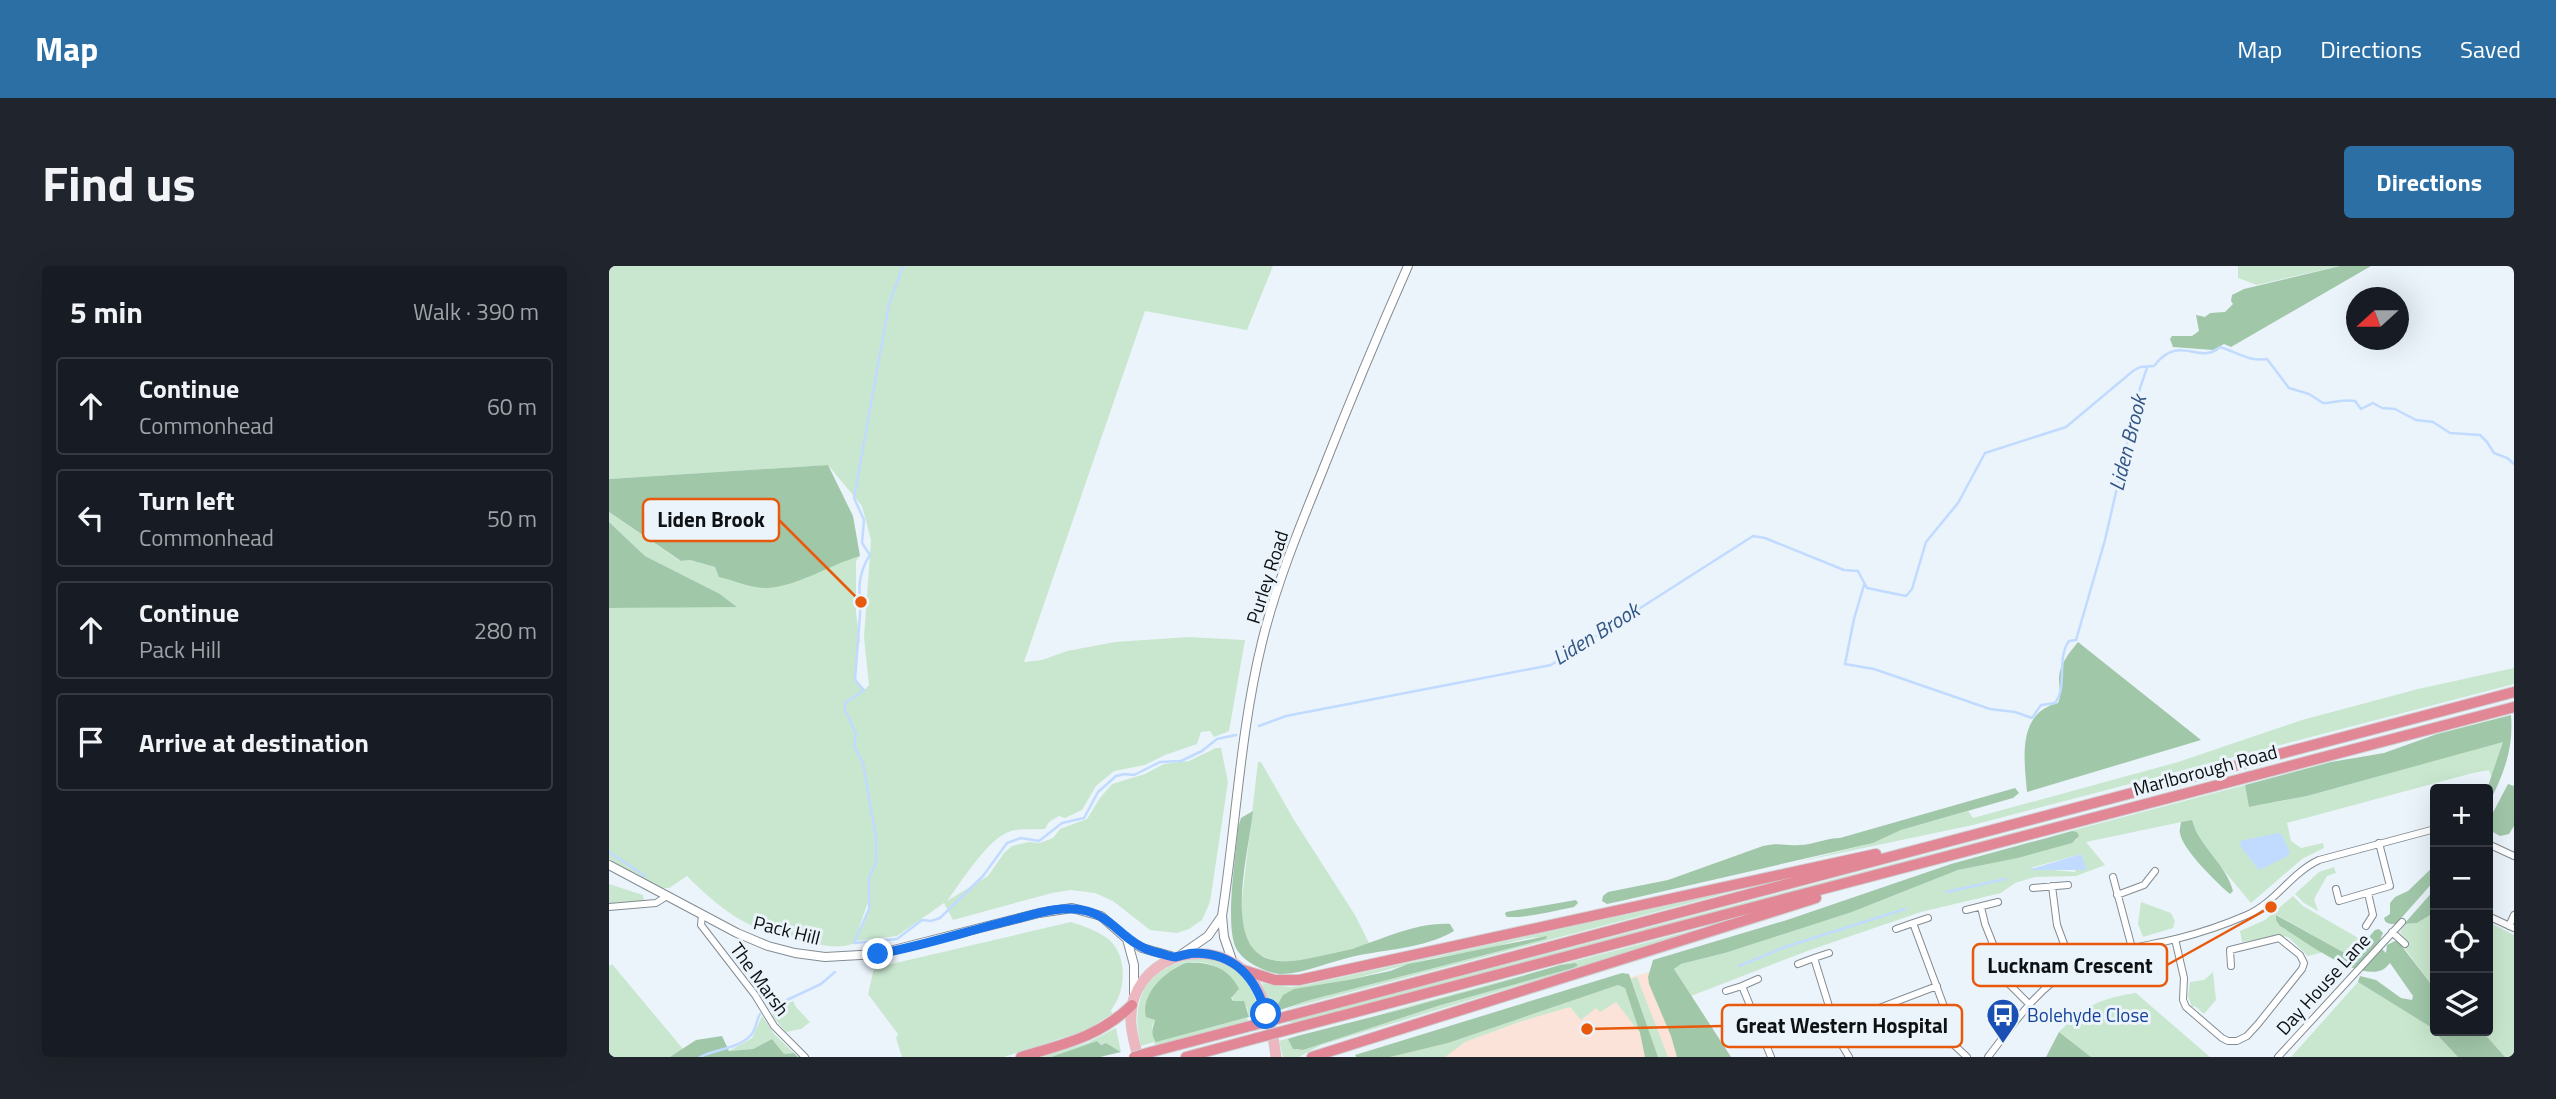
<!DOCTYPE html>
<html lang="en">
<head>
<meta charset="utf-8">
<style>
	:root { --surface:#171b24; --page:#20242c; --text:#f1f3f6; --muted:#9ea1a6; --line:#363941; --accent:#2b6fa4 }
	body { margin:0; font-family:"Titillium Web",sans-serif; background:var(--page); color:var(--text) }
	.controls { position:absolute; right:21px; bottom:21px; display:grid; overflow:hidden; border-radius:7px; box-shadow:0 7px 28px #0002 }
	.controls button { width:63px; height:63px; display:grid; place-items:center; padding:0; border:0; border-bottom:2px solid var(--line); background:var(--surface); color:var(--text); font:35px sans-serif }
	.compass { position:absolute; left:1737px; top:21px; width:63px; height:63px; border-radius:50%; background:var(--surface); box-shadow:0 7px 28px #0002; rotate:249deg }
	.stop { position:absolute; width:21px; height:21px; margin:-16px; border:5px solid #1a73e8; border-radius:50%; background:#fff }
	.stop.end { background:#1a73e8; border-color:#fff; box-shadow:0 2px 7px #0008 }
	.list { margin:0; padding:0; list-style:none }
	h2 { display:flex; justify-content:space-between; align-items:center; height:91px; margin:0; padding:0 28px; font-size:30px }
	h2 small { font-size:23px; font-weight:400; color:var(--muted) }
	.list li { display:grid; grid-template-columns:46px 1fr auto; gap:21px; align-items:center; box-sizing:border-box; height:98px; margin:0 14px 14px; padding:0 14px; border:2px solid var(--line); border-radius:7px }
	.list b { display:block; font-size:26px; white-space:nowrap }
	.list p { margin:0; font-size:23px; white-space:nowrap; color:var(--muted) }
	.list em { font-size:23px; font-style:normal; color:var(--muted) }
	.icon { flex:none; width:38px; height:38px; fill:none; stroke:currentColor; stroke-width:2; stroke-linecap:round; stroke-linejoin:round }
	.map { position:relative; flex:none; width:1905px; height:791px; overflow:hidden; border-radius:7px }
	header { display:flex; align-items:center; gap:42px; box-sizing:border-box; height:98px; padding:0 35px; background:var(--accent); color:#fff }
	header strong { font-size:33px }
	nav { display:flex; gap:38px; margin-inline-start:auto; font-size:24px }
	.intro { display:flex; align-items:center; justify-content:space-between; box-sizing:border-box; height:168px; padding:0 42px }
	h1 { margin:0; font-size:49px }
	.button { padding:18px 32px; border-radius:7px; background:var(--accent); color:#fff; font-size:24px; font-weight:700 }
	main { display:flex; gap:42px; padding:0 42px }
	aside { flex:1; background:var(--surface); border-radius:7px; box-shadow:0 7px 28px #0002 }
	.map>svg:first-child { display:block }
	.medical { fill:#fbe3d9 }
	.green { fill:#c9e7cf; fill-rule:evenodd }
	.forest { fill:#a1c7a9 }
	.water { fill:#c0dbff }
	.lines { fill:none; stroke-linecap:round; stroke-linejoin:round }
	.stream { stroke:#c0dbff; stroke-width:2.5 }
	.street-casing { stroke:#848c93; stroke-width:8 }
	.secondary-casing { stroke:#848c93; stroke-width:10 }
	.primary-casing { stroke:#cfd0d0; stroke-width:11 }
	.highway-casing { stroke:#cfd0d0; stroke-width:12 }
	.street { stroke:#fff; stroke-width:6 }
	.secondary { stroke:#fff; stroke-width:8 }
	.primary { stroke:#edb7c0; stroke-width:10 }
	.highway { stroke:#e18796; stroke-width:10 }
	.highway-bridge-casing { stroke:#cfd0d0; stroke-width:12; stroke-linecap:butt }
	.highway-bridge { stroke:#e18796; stroke-width:10 }
	.route { stroke:#1a73e8; stroke-width:9 }
	.labels { text-anchor:middle; stroke-width:6; stroke-linejoin:round; paint-order:stroke }
	.street-label { font-size:19px; fill:#0f1214; stroke:#ebf4fb }
	.transit-label { font-size:19px; fill:#164399; stroke:#ebf4fb; text-anchor:start }
	.water-label { font-size:21px; font-style:italic; fill:#315584; stroke:#ebf4fb }
	.leader { fill:none; stroke:#e8590c; stroke-width:2.5 }
	.callout-dot { fill:#e8590c; stroke:#ebf4fb; stroke-width:2.5 }
	.callout { fill:#ebf4fb; stroke:#e8590c; stroke-width:2.5 }
	.callout-label { font-size:21px; text-anchor:middle; font-weight:bold; fill:#0f1214 }
</style>
</head>
<body>
<header>
<strong>Map</strong>
<nav><a>Map</a><a>Directions</a><a>Saved</a></nav>
</header>
<div class="intro"><h1>Find us</h1><a class="button">Directions</a></div>
<main>
<aside>
<h2>5 min<small>Walk · 390 m</small></h2>
<ul class="list">
<li><svg class="icon" aria-label="ahead" viewBox="0 0 24 24"><path d="M12 20V5M6 11l6-6 6 6"/></svg><div><b>Continue</b><p>Commonhead</p></div><em>60 m</em></li>
<li><svg class="icon" aria-label="left" viewBox="0 0 24 24"><path d="M17 20v-9H6M10 6l-5 5 5 5"/></svg><div><b>Turn left</b><p>Commonhead</p></div><em>50 m</em></li>
<li><svg class="icon" aria-label="ahead" viewBox="0 0 24 24"><path d="M12 20V5M6 11l6-6 6 6"/></svg><div><b>Continue</b><p>Pack Hill</p></div><em>280 m</em></li>
<li><svg class="icon" aria-label="arrive" viewBox="0 0 24 24"><path d="M6 21V4h12l-3 4 3 4H6"/></svg><div><b>Arrive at destination</b></div></li>
</ul>
</aside>
<div class="map">
<svg width="1905" height="791" viewBox="0 0 1905 791">
	<rect width="100%" height="100%" fill="#ebf4fb"/>
	<!-- medical -->
	<path class="medical" d="M1065 703 1122 791H762L959 730 1040 706Z"/>
	<!-- green -->
	<path class="green" d="M0 0H664L638 64 536 45 415 396 433 394 458 385 506 376 579 371 636 374 620 465 605 471 601 465 592 466 588 478 556 489 536 499 505 505 487 520 473 544 456 552 450 550 440 556 436 563C426 564 412 562 402 565 379 572 353 615 338 635L379 610 395 587 403 580 420 576 431 577 444 572 451 563 478 553 491 532 503 518 536 508 555 498 580 495 607 482H612L619 516 601 636 593 654 580 663 568 667 541 664 504 635 486 627 462 624 443 627 344 654 335 637 288 670 247 675 260 643 259 636 245 677C233 683 219 680 207 678 149 669 118 651 78 610L60 622H51L0 593V342L127 340 111 328 36 290 0 256V246L71 295 81 294 106 301 111 311 194 313 230 296 251 290 247 295V347L251 375C247 383 248 400 246 411L255 424 260 419 255 371 262 274 253 240 219 199 0 213Z
		M1629 0H1730L1648 19 1629 12Z
		M1905 402V418L1364 559 1188 596 1264 577 1292 564 1359 545 1364 552 1569 496 1693 454 1809 423Z
		M1895 475 1883 513 1880 504 1864 507 1678 557 1682 575 1692 582 1714 577 1715 582 1693 593 1642 637 1597 583 1582 554 1477 576 1496 599 1467 610 1426 611 1406 617 1392 627 1312 646 1201 684 1082 730 1065 703 1072 698 1116 687 1243 646 1349 604 1409 592 1468 574 1463 565 1450 568 1636 519 1641 541 1698 530ZM1472 588 1466 606 1421 602Z
		M649 496H652L685 554 746 649 760 677C729 688 652 715 636 671 632 659 633 645 633 633Z
		M1486 545 682 758 681 755Z
		M1725 601 1727 607 1718 610 1705 633 1709 645 1695 637 1686 628 1710 606Z
		M0 618 34 629 35 635 0 638Z
		M1130 624 677 743 701 734 937 673C924 667 889 681 874 684 850 688 824 691 800 698 774 705 748 712 722 718 703 722 680 719 670 738L671 744 663 746 653 717 681 721 692 720Z
		M1684 630 1694 640 1756 676 1743 691 1668 649 1671 660 1715 686 1699 690 1679 671 1668 670 1633 676 1631 665 1656 654Z
		M1532 636 1562 647 1566 655 1564 662 1534 671 1529 658Z
		M1826 646V723L1794 680 1798 675 1791 666 1795 658 1808 657Z
		M462 656C474 660 487 664 498 672 519 688 518 724 502 744L503 748 477 764 395 791H293L287 772 289 768 259 728 265 702Z
		M1879 656 1905 669V791H1896L1873 765H1879Z
		M1093 662V664L712 779 690 791H674L670 775 688 770 680 773 687 784H694L832 739 964 702 966 697 951 699Z
		M596 692C631 700 642 715 651 748L640 751 638 741 624 735 623 729 629 725C621 703 597 691 574 698 559 703 545 720 538 733L546 754 543 760 547 775 638 752 639 756 547 781 545 776 532 780C519 728 542 696 596 692Z
		M3 698 74 783 61 791H0V700Z
		M945 701 834 733 767 749Z
		M1604 706 1607 734 1595 748 1586 740 1583 741 1579 730 1581 716 1595 714Z
		M1028 711 1059 791H1049L1022 713Z
		M1749 716 1820 760 1849 791H1682Z
		M1009 719 1016 722 1031 767 1007 736 991 746 987 742 972 754 961 741 913 755 856 776 836 791H781L839 777Z
		M1527 727 1601 791H1482L1450 766C1475 740 1492 732 1527 727Z
		M184 735 187 741 201 756 192 763 177 766 164 751 163 745Z
		M153 750 166 769 185 787 175 788 163 773 144 783 120 785 143 772Z
		M507 762 512 786 497 777 491 779 488 775 442 791H434L478 777Z"/>
	<!-- forest -->
	<path class="forest" d="M1731 0H1762L1622 81 1615 78 1604 84 1564 81 1561 73 1563 70H1583L1590 65 1587 49 1596 51 1601 47 1616 46 1624 38 1622 35 1623 29 1635 23Z
		M219 199 244 250 251 290C220 299 190 320 158 322 144 323 124 314 110 311L106 301 81 294 72 295 0 246V213Z
		M0 256 36 290 111 328 128 341 0 342Z
		M1469 376 1592 474 1418 526C1415 492 1408 447 1449 437 1453 428 1450 423 1450 413 1450 399 1460 387 1469 376Z
		M1902 449C1905 483 1894 510 1879 539L1878 523 1894 476 1698 530 1640 541 1636 519 1722 496 1775 487 1828 468Z
		M1899 518 1905 520V560L1900 568 1891 570 1882 565 1879 556Z
		M1406 522 1410 527 1404 532 1292 564 1264 577 1012 635 998 638 993 635 994 630 999 626 1059 614 1154 580C1171 576 1175 580 1190 579 1204 579 1217 572 1231 572Z
		M644 545C640 579 629 623 634 656 636 672 643 688 660 693 675 698 692 694 707 691 719 688 732 686 743 683 774 673 808 656 841 658L845 665C814 683 777 683 742 691 720 696 696 707 674 708 665 708 657 705 649 701 641 697 633 692 628 684 615 662 627 590 629 562L632 552Z
		M1583 554C1591 582 1617 598 1624 625L1621 628C1608 617 1573 583 1571 567 1570 566 1572 558 1572 556Z
		M1463 565 1468 566 1470 570 1463 577 1409 592 1349 604 1243 646 1116 687 1072 698 1065 703 1122 791H1068L1062 770 1040 718 1039 711 1044 694 1178 654 1342 598Z
		M1826 599V614L1787 658C1781 658 1776 658 1775 652L1781 648V637L1786 631 1799 625Z
		M1826 623V646L1808 657 1795 658Z
		M967 634 969 637 965 641C943 645 920 652 898 651L896 648 897 646Z
		M1667 649 1743 691 1766 664 1770 663 1774 667 1769 679 1777 687 1778 679 1788 674 1826 723V765H1873L1896 791H1849L1820 760 1749 716 1751 710 1767 714 1792 732 1803 734 1804 730 1781 697C1779 699 1776 703 1773 704 1747 715 1693 673 1671 660L1667 654Z
		M938 670 937 673 701 734 671 744 669 738 674 729 685 723 739 714 781 705 799 698Z
		M577 697C599 695 620 701 630 723L622 732 624 735H635L640 751 547 776C541 768 544 762 546 754L537 751C531 728 557 704 577 697Z
		M966 697 969 699 964 702 832 739 694 784 684 783 679 773 688 770C776 748 864 725 951 699Z
		M1013 707 1020 708 1049 791H1036L1031 767 1016 722 1009 719 839 777 781 791H747L746 789Z
		M1450 766 1482 791H1437Z
		M113 770 120 785 144 783 163 773 175 788 185 787 189 791H61L87 774Z
		M488 775 492 779 497 777 512 786 491 791H442Z"/>
	<!-- water -->
	<path class="water" d="M1669 567 1673 569 1681 587 1677 591 1650 604 1632 581 1631 575Z
		M1472 588 1478 604H1419Z"/>
	<g class="lines">
		<!-- stream -->
		<path class="stream" d="M1255 319 1245 353 1236 398 1265 403 1381 443 1406 446 1423 452 1432 439 1446 437C1459 421 1447 393 1460 375L1467 374 1496 274 1531 122 1538 102
			M650 460 677 450 942 399 1144 270 1156 272 1235 304 1249 305 1258 322 1297 330 1303 323 1317 276 1349 237 1376 187 1457 161 1524 105 1531 101 1545 100C1571 66 1590 100 1611 81 1628 86 1640 96 1658 93L1680 122 1700 128 1714 137C1725 137 1733 133 1746 135L1752 143 1764 137 1773 142 1786 143 1807 154 1824 156 1841 167 1871 169 1878 176 1885 187 1898 192 1905 198
			M0 586 36 610
			M1338 626 1396 613
			M245 677 260 643V612L267 596V572L254 497 245 480 247 468 236 444V437L255 424 246 414 252 336C248 321 252 302 261 289L253 277 255 254 245 232 280 38 294 0
			M245 677 288 673 313 654 322 655 331 652 374 610 398 577 412 572 430 575 453 557 475 552 489 526 507 510 516 508 525 509 551 496 572 495 593 485 608 473 627 469
			M1130 700 1176 681 1296 643
			M161 742 212 718 226 706
			M91 791C107 783 129 783 142 769 147 764 147 755 151 748"/>
		<defs>
			<path id="street" d="M1879 578 1905 590
				M1504 611 1523 682
				M1443 620 1448 659 1464 702
				M1424 622 1459 619
				M1727 623 1730 635 1781 620 1770 577
				M1508 629 1535 619 1546 605
				M0 641 47 637 58 630
				M1372 641 1376 658 1400 718 1420 738
				M1357 644 1389 636
				M93 649 92 659 146 729 165 760 196 791
				M1879 650 1905 662
				M1319 652 1304 657 1340 754 1344 778 1358 791
				M1757 660 1764 649 1759 627
				M1900 660 1905 649
				M1287 663 1304 657
				M1783 666 1796 678
				M1566 673 1575 712 1574 734 1577 741 1613 772 1619 775H1628L1638 770 1649 758 1693 703 1695 697 1691 689 1670 672 1621 684 1622 700
				M1205 692 1220 687
				M1189 698 1205 692 1223 750 1224 764 1240 791
				M1149 713 1133 720 1162 791
				M1117 725 1133 720
				M1223 760 1328 720
				M1379 791C1404 759 1427 723 1464 702 1494 685 1533 681 1567 673 1591 667 1615 659 1638 649 1666 637 1682 607 1710 594L1826 563
				M1669 791 1793 656"/>
			<path id="secondary" d="M0 599 128 667 159 680 186 687 216 691 269 688 430 647 463 642 492 650 518 673 533 682 565 691
				M518 673 525 699V729
				M573 688 599 670 613 650
				M624 697 615 671 613 650C627 559 631 466 653 376 667 319 689 265 711 211 739 140 768 70 799 0"/>
			<path id="primary" d="M529 791C524 772 518 752 525 732 543 681 617 671 646 718 659 738 664 768 667 791"/>
			<path id="highway" d="M634 704 666 714H690L1267 588
				M679 750 1905 426
				M682 763 1905 441
				M542 786 645 759
				M412 791C455 778 490 771 523 739
				M577 791 648 772
				M703 791 1207 632"/>
		</defs>
		<!-- street casing -->
		<use href="#street" class="street-casing"/>
		<!-- secondary casing -->
		<use href="#secondary" class="secondary-casing"/>
		<!-- primary casing -->
		<use href="#primary" class="primary-casing"/>
		<!-- highway casing -->
		<use href="#highway" class="highway-casing"/>
		<!-- street -->
		<use href="#street" class="street"/>
		<!-- secondary -->
		<use href="#secondary" class="secondary"/>
		<!-- primary -->
		<use href="#primary" class="primary"/>
		<!-- highway -->
		<use href="#highway" class="highway"/>
		<defs>
			<path id="highway-bridge" d="M645 759 679 750
				M648 772 682 763
				M525 791 542 786"/>
		</defs>
		<!-- highway-bridge casing -->
		<use href="#highway-bridge" class="highway-bridge-casing"/>
		<!-- highway-bridge -->
		<use href="#highway-bridge" class="highway-bridge"/>
	</g>
	<g class="lines">
		<!-- route -->
		<path class="route" d="M269 688C313 680 355 666 399 655 424 649 452 638 478 645 506 652 516 680 550 687 555 688 561 691 566 691 573 690 579 687 587 687 627 688 647 712 657 748"/>
	</g>
	<!-- icons -->
	<defs>
		<symbol id="bus-pin" viewBox="-11 -11 22 30"><path d="M0 17L-7.5 6A9.5 9.5 0 1 1 7.5 6Z" fill="#1a4fb4" stroke="#ebf4fb"/><path d="M-5-6H5V4H4V6H2V4H-2V6H-4V4H-5ZM-3.5-4V0h7V-4ZM-3.5 1.2v1.5H-2V1.2ZM2 1.2v1.5H3.5V1.2Z" fill="#fff"/></symbol>
	</defs>
	<g fill-rule="evenodd">
		<use href="#bus-pin" x="1375" y="730" width="38" height="52"/>
	</g>
	<g class="labels">
		<!-- street labels -->
		<g class="street-label">
			<text transform="translate(658 311) rotate(-72)" y="7">Purley Road</text>
			<text transform="translate(1596 504) rotate(-15)" y="7">Marlborough Road</text>
			<text transform="translate(178 664) rotate(14)" y="7">Pack Hill</text>
			<text transform="translate(151 713) rotate(54)" y="7">The Marsh</text>
			<text transform="translate(1714 718) rotate(-48)" y="7">Day House Lane</text>
		</g>
		<!-- transit labels -->
		<g class="transit-label">
			<text x="1418" y="756">Bolehyde Close</text>
		</g>
		<!-- water labels -->
		<g class="water-label">
			<text transform="translate(1519 177) rotate(-76)" y="7">Liden Brook</text>
			<text transform="translate(987 368) rotate(-32)" y="7">Liden Brook</text>
		</g>
	</g>
	<!-- callouts -->
	<path class="leader" d="M252 336L170 254M1662 641L1558 699M978 763L1113 760"/>
	<g class="callout-dot">
		<circle cx="252" cy="336" r="7"/>
		<circle cx="1662" cy="641" r="7"/>
		<circle cx="978" cy="763" r="7"/>
	</g>
	<g class="callout">
		<rect x="34" y="233" width="136" height="42" rx="7"/>
		<rect x="1364" y="678" width="194" height="42" rx="7"/>
		<rect x="1113" y="739" width="240" height="42" rx="7"/>
	</g>
	<g class="callout-label">
		<text x="102" y="261">Liden Brook</text>
		<text x="1461" y="707">Lucknam Crescent</text>
		<text x="1233" y="767">Great Western Hospital</text>
	</g>
</svg>
<div class="controls">
<button>+</button>
<button>−</button>
<button><svg class="icon" aria-label="locate" viewBox="0 0 24 24"><circle cx="12" cy="12" r="6"/><path d="M12 2v4M12 18v4M2 12h4M18 12h4"/></svg></button>
<button><svg class="icon" aria-label="layers" viewBox="0 0 24 24"><path d="M12 4l9 5-9 5-9-5zM3 14l9 5 9-5"/></svg></button>
</div>
<svg class="compass" viewBox="-18 -18 36 36"><path d="M0-13l5 13h-10z" fill="#e53935"/><path d="M0 13l5-13h-10z" fill="#9ea1a6"/></svg>
<div class="stop" style="left:657px;top:748px"></div>
<div class="stop end" style="left:269px;top:688px"></div>
</div>
</main>
</body>
</html>
